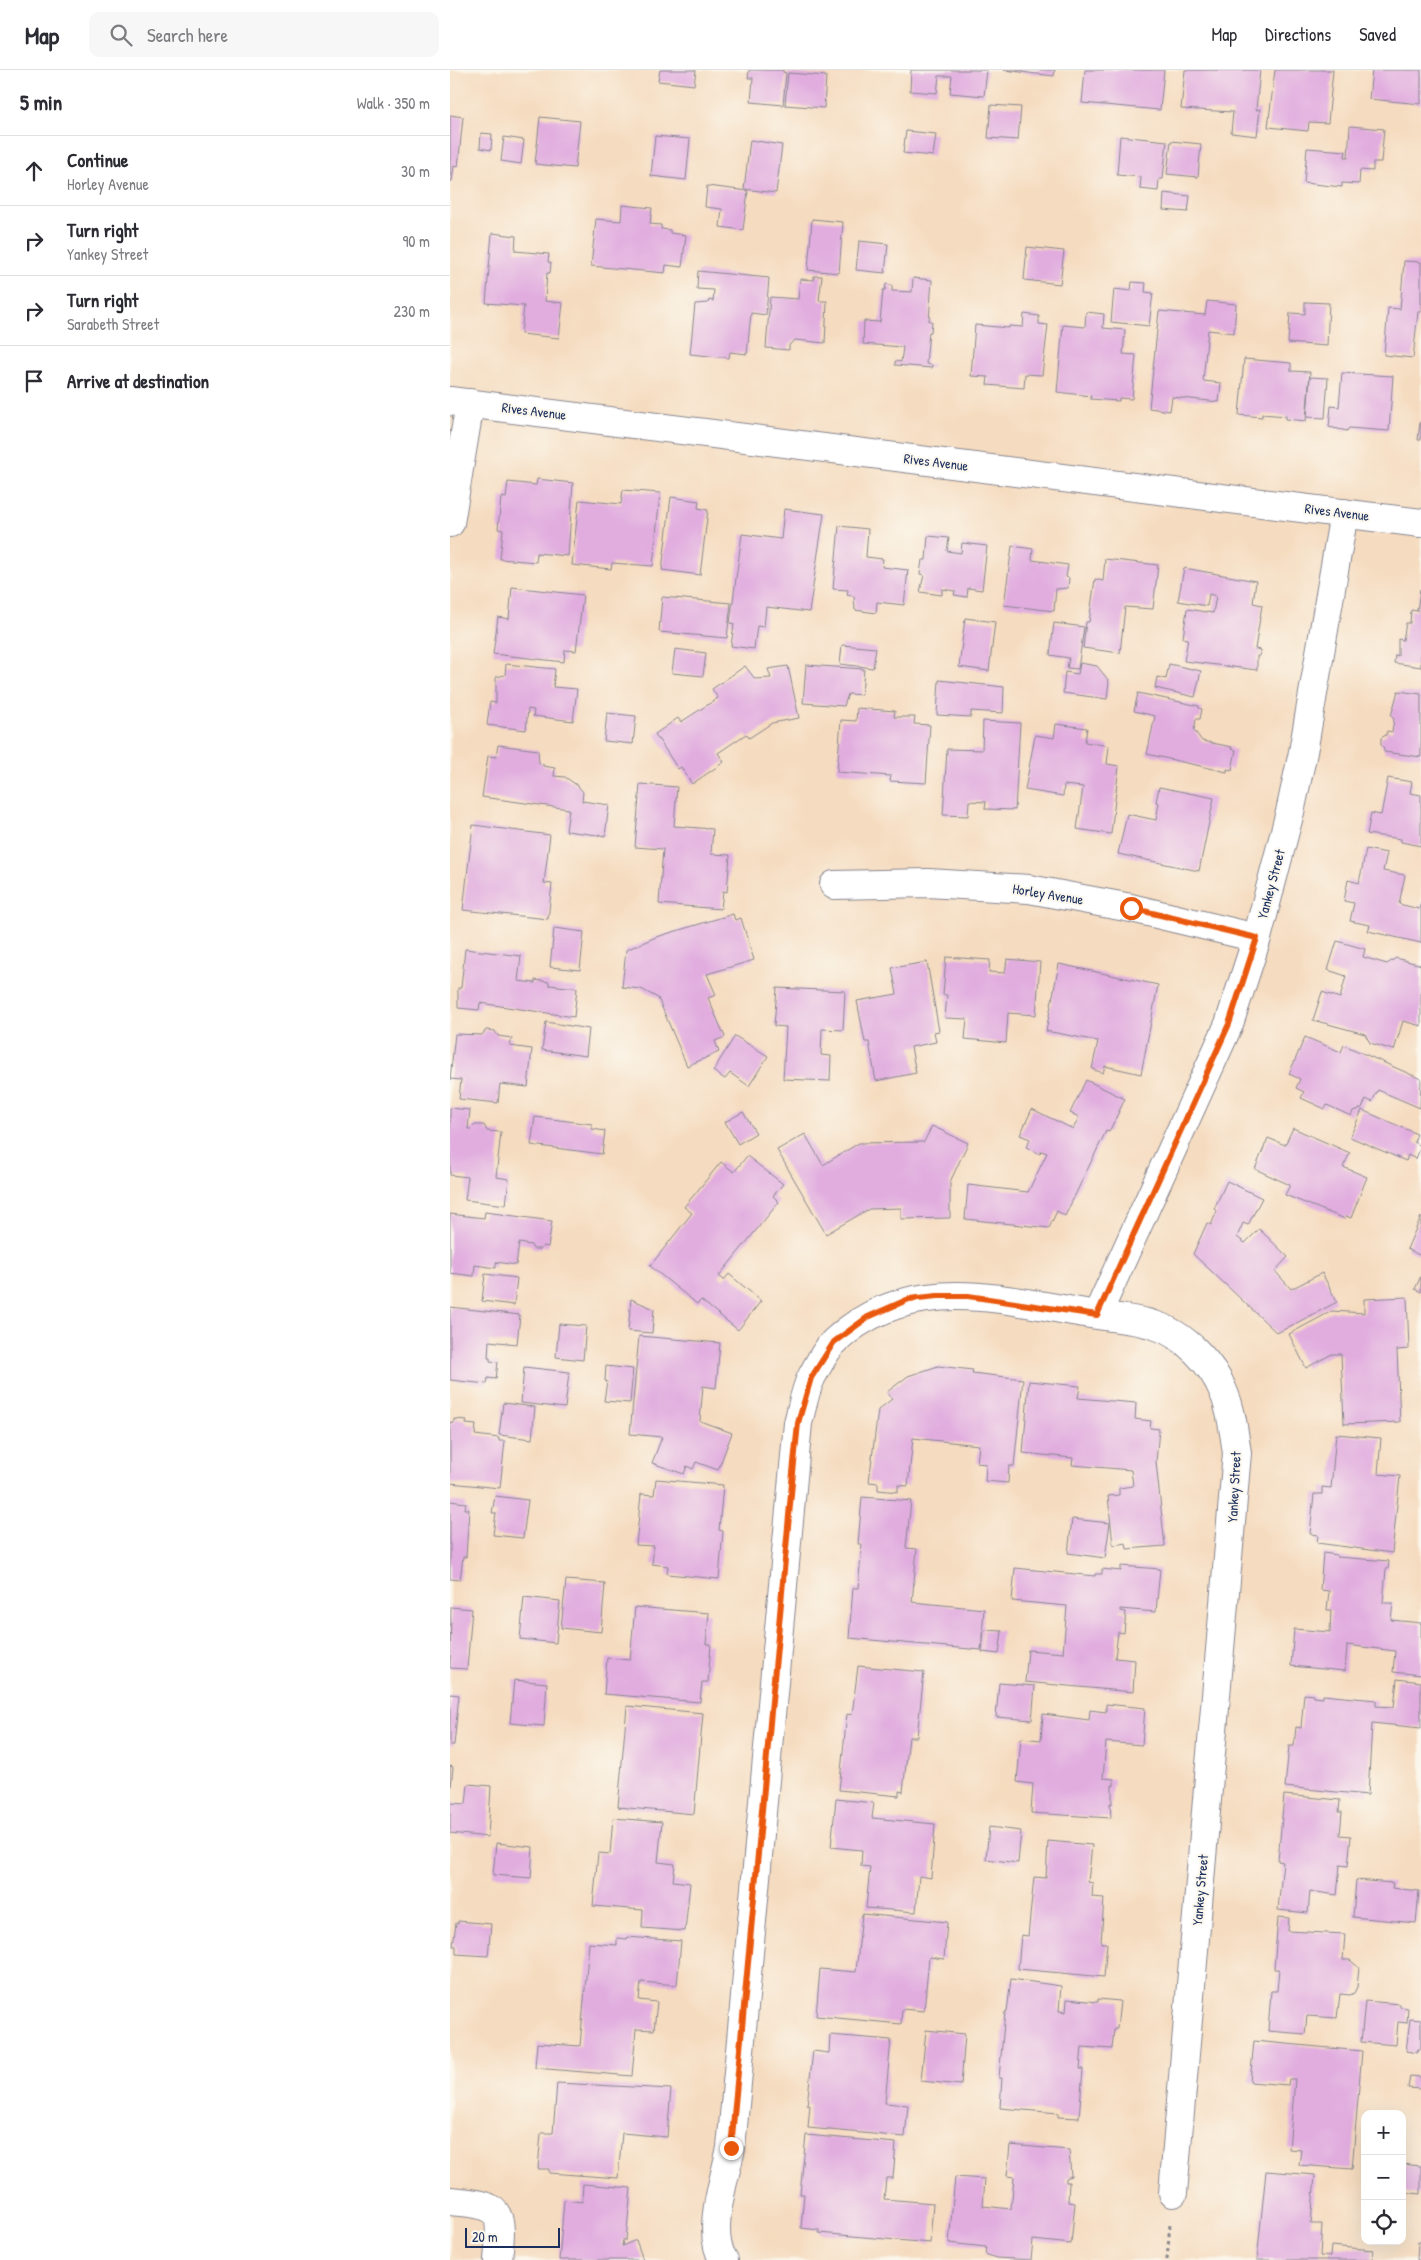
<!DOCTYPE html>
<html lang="en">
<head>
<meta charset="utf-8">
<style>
	:root { --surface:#fff; --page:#f7f7f7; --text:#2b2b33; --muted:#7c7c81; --line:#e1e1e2 }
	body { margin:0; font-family:"Patrick Hand",sans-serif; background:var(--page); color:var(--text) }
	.controls { position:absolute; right:15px; bottom:15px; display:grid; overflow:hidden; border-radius:10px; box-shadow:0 5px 20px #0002 }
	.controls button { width:45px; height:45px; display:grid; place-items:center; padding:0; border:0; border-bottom:1px solid var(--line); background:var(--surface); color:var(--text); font:25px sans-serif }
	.scale { position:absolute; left:15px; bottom:12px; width:95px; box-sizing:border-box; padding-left:5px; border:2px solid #1b2f5e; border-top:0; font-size:14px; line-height:18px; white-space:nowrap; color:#1b2f5e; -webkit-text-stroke:4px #fbf7ec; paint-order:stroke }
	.stop { position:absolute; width:15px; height:15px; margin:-11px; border:4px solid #ea580c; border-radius:50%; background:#fff }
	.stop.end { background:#ea580c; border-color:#fff; box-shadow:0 1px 5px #0008 }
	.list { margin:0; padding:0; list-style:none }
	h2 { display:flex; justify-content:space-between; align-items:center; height:65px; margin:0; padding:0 20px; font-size:21px }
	h2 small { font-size:16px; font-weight:400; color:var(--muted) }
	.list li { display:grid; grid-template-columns:32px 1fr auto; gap:15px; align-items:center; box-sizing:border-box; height:70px; padding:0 20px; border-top:1px solid var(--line) }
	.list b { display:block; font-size:19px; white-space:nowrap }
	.list p { margin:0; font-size:16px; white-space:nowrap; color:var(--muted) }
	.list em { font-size:16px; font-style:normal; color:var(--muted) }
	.icon { flex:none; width:28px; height:28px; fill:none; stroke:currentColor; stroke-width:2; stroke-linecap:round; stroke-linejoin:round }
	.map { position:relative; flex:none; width:971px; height:2190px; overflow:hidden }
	header { display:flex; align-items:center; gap:30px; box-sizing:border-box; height:70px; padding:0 25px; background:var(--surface); border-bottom:1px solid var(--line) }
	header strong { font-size:24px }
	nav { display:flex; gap:28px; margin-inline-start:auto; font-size:18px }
	.search { width:350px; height:45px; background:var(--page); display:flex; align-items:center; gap:12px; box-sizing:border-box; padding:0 18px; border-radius:10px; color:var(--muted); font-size:19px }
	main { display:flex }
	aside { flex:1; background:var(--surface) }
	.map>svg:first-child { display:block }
	.building { fill:#e1addf }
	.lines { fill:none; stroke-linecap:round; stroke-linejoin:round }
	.minor-casing { stroke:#88858e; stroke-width:30 }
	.tertiary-casing { stroke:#88858e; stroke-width:30 }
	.path { stroke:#88858e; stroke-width:3; stroke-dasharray:4 4; stroke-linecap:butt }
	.minor { stroke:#fff; stroke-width:28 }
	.tertiary { stroke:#fff; stroke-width:28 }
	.route { stroke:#ea580c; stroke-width:6 }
	.labels { text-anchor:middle; stroke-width:4; stroke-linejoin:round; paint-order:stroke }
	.street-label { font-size:14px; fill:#1b2f5e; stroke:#fbf7ec }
</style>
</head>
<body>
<header>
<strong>Map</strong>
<div class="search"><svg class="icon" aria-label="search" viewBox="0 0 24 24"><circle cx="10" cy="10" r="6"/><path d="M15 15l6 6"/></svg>Search here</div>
<nav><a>Map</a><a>Directions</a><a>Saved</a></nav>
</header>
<main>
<aside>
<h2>5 min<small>Walk · 350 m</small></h2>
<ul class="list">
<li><svg class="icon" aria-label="ahead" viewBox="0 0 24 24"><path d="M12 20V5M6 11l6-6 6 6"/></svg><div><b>Continue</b><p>Horley Avenue</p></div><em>30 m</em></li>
<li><svg class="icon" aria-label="right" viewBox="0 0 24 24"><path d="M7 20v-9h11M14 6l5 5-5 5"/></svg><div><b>Turn right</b><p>Yankey Street</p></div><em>90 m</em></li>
<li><svg class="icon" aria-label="right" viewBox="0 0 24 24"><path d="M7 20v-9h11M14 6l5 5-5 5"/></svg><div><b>Turn right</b><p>Sarabeth Street</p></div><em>230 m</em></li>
<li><svg class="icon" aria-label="arrive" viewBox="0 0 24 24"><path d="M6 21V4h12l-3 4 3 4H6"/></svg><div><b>Arrive at destination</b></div></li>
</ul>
</aside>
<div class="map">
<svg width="971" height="2190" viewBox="0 0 971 2190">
	<rect width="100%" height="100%" fill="#fbf7ec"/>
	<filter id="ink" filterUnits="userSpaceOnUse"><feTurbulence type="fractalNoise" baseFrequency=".02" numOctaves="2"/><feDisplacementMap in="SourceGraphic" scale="10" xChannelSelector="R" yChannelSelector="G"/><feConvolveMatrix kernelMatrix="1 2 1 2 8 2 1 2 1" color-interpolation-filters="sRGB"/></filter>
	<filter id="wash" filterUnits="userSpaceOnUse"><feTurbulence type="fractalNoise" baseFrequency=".0096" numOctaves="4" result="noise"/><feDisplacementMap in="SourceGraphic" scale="20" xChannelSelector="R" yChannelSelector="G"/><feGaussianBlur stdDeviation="1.12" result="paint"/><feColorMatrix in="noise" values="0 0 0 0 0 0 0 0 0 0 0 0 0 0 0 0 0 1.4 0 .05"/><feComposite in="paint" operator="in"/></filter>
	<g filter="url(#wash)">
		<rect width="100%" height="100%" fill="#f5dbbf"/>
		<g id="blocks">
			<!-- building -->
			<path class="building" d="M210 0H246L244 15 208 11Z
				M299 0H333V2L336 3 333 35 301 32 303 8H298Z
				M461 0H537L534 26 500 23 502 6H489L487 23 460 21Z
				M554 0H605L604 6Z
				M635 0H714L710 40 632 33Z
				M735 0H810L806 40 810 39 807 66 781 63 783 42 731 39Z
				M825 0H883L878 53 859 52 858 61 818 57Z
				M922 0H971V34L919 29Z
				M338 3 376 6 374 38 335 35Z
				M541 35 571 37 568 70 538 68Z
				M0 45 13 47 8 97 4 96 2 111H0Z
				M90 47 130 51 125 98 85 94Z
				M900 56 934 59 931 92H923V101L910 100 909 114 892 113V117L854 113 857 78 896 81 895 87H898Z
				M456 61 486 64 483 86 453 83Z
				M31 63 42 64 41 80 30 78Z
				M205 66 240 69 236 110 201 106Z
				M670 66 717 71 713 109H709L708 121 690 119 691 107 667 105Z
				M54 67 74 70 71 94 51 91Z
				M300 70 332 75 326 123 294 119Z
				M721 71 751 74 748 107 717 104Z
				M257 116 298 121 293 160 270 157 272 139 255 137Z
				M714 123 740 126 738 142 713 140Z
				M172 135 202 138 200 154 211 155V159L220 160V163L236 165 232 197 216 195 215 203 141 196 146 149 171 151Z
				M362 149 393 152 389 203 358 200Z
				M42 163 66 166 65 181 99 184 98 192 101 193 100 203H97L95 231 113 233 109 268 71 264 74 236 36 233Z
				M409 171 438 174 435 203 406 200Z
				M577 177 614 181 610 214 574 210Z
				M954 191 971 192V242H968L963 288 934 285 938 238 950 239Z
				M248 201 319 208 316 245 301 243 297 284 280 282 279 288 240 284 245 234 258 233 259 230 263 231 264 220 247 219Z
				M364 206H372L369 231H377L375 273 345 270 339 275V280L316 278 320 227 348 229 350 209 364 210Z
				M463 208 482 210 479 251H482L481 262H479L476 294 482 295V298L445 295V291L451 292 453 277 413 274 414 251 430 252 433 220H435L436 214 442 215V221L462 222Z
				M682 212 696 213 695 222 703 223 699 256 661 252 664 219 681 221Z
				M757 231 786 234 784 263 758 260 753 311 771 313 769 332 722 327 720 341 699 338 709 241 755 245Z
				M855 232 879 233 877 276 838 273 840 243 855 244Z
				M636 242 654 244 653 258 675 260 673 284 686 285 682 329 669 328V331L640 329 641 326 607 322 613 255 635 257Z
				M574 244 589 246V254L598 255 592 305 575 304 574 318 537 315 538 307 521 306 525 255 559 258V256L573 257Z
				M794 289 841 293V301L860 302 856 351 836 349V346L812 344V347L789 345Z
				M892 303 943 306 939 361 899 358 897 361 879 357 881 336 889 337Z
				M860 307 878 308 875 348 857 347Z
				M970 352H971V370H968Z
				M87 409 123 413 118 486 87 483 86 492 50 489 53 460 48 459 51 427 56 428 58 412 86 415Z
				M173 420 210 423 203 496 162 493 161 499 122 495 129 430 171 434Z
				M221 427 249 431 248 438 258 440 250 505 212 500Z
				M334 439 374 444 359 542 316 537 314 557 307 556 304 579 281 576 284 554 280 553 292 464 331 469Z
				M389 456 418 459 416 487 433 489 432 497 458 500 454 535 427 532 426 543 405 540 404 526 397 525 398 520 383 519Z
				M478 466 499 468 497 481 511 483 512 473 537 476 532 520 518 518 517 527 504 525 505 521 492 519V525L470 522 474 505 470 504 472 490H476Z
				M562 476 583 479 582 490 618 495 616 507 619 508 618 518 606 519 604 541 554 535Z
				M655 489 708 495 703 539 675 537 670 583 633 578 636 552H639L645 509 653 511Z
				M734 498 806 511 803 533 812 535 805 579 811 580 810 586H807V600L734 591 738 569 733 568 737 539 763 543 766 526 759 524 757 536 728 531Z
				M62 517 133 525 126 581 115 580 114 592 43 584 48 547 59 549Z
				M970 519 971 597 944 593 945 585 948 586V569L953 570 956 553H960L961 540 967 541Z
				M212 527 281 533 277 568 209 562Z
				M515 548 545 552 539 601 509 597Z
				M604 553 634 557 628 599 617 598 619 588 600 585Z
				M392 575 426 578 423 598 390 594Z
				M225 579 256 583 253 606 222 603Z
				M630 593 647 596 659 611 657 629 613 623 615 602 628 604Z
				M56 594 105 599 103 617 127 619 123 651 83 646 84 640 78 639 76 660 37 655 40 632 46 633V607L55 605Z
				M719 594 751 601 745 627 705 618 707 607 716 609Z
				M356 595 414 599 412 625 398 624 394 636 353 633Z
				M295 596 305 609 321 608 318 599 338 596 349 648 322 653 299 668 296 664 268 683 274 692 242 714 231 697 228 699 205 664 228 648 231 652 268 628 262 619Z
				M489 610 554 617 553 643 521 641V647L487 645Z
				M948 621 971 624V687L934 682V678L931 675V668L936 665 937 661 942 662 944 649 941 646Z
				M688 623 749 636V638L752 639 750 649H746L744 660 752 671 782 677 781 679 786 680 782 700 777 699V702L697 684 705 646 684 641Z
				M407 638 445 641 444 647H465L464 654 480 655 476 713 440 711 441 706 387 702 391 650 406 651Z
				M157 643 186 646 183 674 154 671Z
				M533 651 570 653 565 740 535 739 536 732 519 731 518 746 493 745 497 679 532 680Z
				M606 654 637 658 635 672 659 676 657 694 669 696 661 764 627 759 633 717 614 715 613 726 575 720 585 665 604 668Z
				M48 675 88 680 89 693 93 694V696L105 698 104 706 115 707 128 716 133 722 132 731 159 735 155 766 116 761 119 739 32 727 38 686 46 687Z
				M938 708 962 712 960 723 971 725V776L951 772V769L917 764 921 743 931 745Z
				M190 714 227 717 224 756 263 759 261 784 280 785 277 822 273 821 271 839 209 834 213 779 185 777Z
				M709 717 764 728 749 801 668 784 677 744 706 750 709 733 706 732Z
				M23 755 100 765 94 813 102 814 98 849 13 840Z
				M916 779 937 783 933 801 955 805 949 834 969 839 971 832V873L918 861 920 855 900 851 904 833 894 831 898 810 909 813Z
				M283 844 285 850 291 848 304 890 257 904 266 925 258 928 275 967 265 971 269 982 237 996 208 928 191 919 172 917 176 880 206 867Z
				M104 858 134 862 130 900 100 897Z
				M887 871 915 879 913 887 937 894 946 888 971 895V956L953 951 944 980 920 973 915 964 863 950 872 922 890 928 896 906 878 900Z
				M15 879 71 886 68 911 85 913V910L99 912V915L127 918 124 947 30 933 29 940 8 938V918H11Z
				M496 887 540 890 539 902 555 903 557 889 590 892 586 945 558 943 556 973 515 969 517 949 495 948 497 925H493Z
				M477 892 489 961 484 962 486 972 461 977 466 1003 426 1011 419 972H415L407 931 447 924 442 898Z
				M609 894 708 915 691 1004 655 996 653 1003 642 999 648 971 596 961Z
				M327 918 395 921 393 960 372 959 371 985 381 986 380 1011 333 1009 336 957 324 956Z
				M96 952 139 959 136 986 92 980Z
				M36 960 45 961 48 966 62 968 60 976 82 979 78 1017 50 1014 48 1033 9 1029 11 1010 0 1009 5 964 32 965Z
				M285 966 318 986 299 1016 280 1003 275 1009 263 1001Z
				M855 967 891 982 894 975 971 1009 970 1038 928 1020 922 1032 916 1029 912 1038 903 1041 901 1046 877 1035 875 1039 851 1028 854 1022 846 1018 850 1009 839 1004Z
				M636 1010 675 1029 659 1062 656 1061 615 1146 607 1141 599 1158 515 1149 518 1115 578 1122 597 1083 591 1081 590 1084 576 1077 580 1069 570 1065 582 1039 623 1059 629 1047 620 1043Z
				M0 1038 20 1040 18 1059H21L25 1055H34L37 1061 51 1062 46 1107 59 1109 56 1135 15 1130 18 1107 0 1105Z
				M912 1040 967 1064 964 1072 971 1076 966 1089 958 1085 956 1091 900 1067Z
				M293 1042 306 1063 288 1074 275 1052Z
				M85 1047 142 1054V1059L155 1061 152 1084 81 1075Z
				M482 1056 518 1073 500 1112V1148L451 1149V1138L419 1139 376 1164 327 1080 355 1064 373 1095 409 1073 474 1072Z
				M843 1058 900 1083 893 1097 917 1107 901 1148 896 1146 895 1149 835 1125 840 1115 805 1099 818 1068 835 1075Z
				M297 1086 333 1114 323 1126 329 1132 269 1206 274 1210 279 1204 311 1231 288 1260 251 1230 247 1234 200 1196 242 1143 234 1137 271 1092 284 1102Z
				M777 1111 812 1128 798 1155 793 1153 787 1167 795 1173 809 1159 838 1187 825 1201 841 1219 872 1203 887 1232 827 1263 743 1184 757 1153 761 1155 767 1141 764 1139Z
				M35 1142 102 1151 98 1177 93 1176 91 1179H83L81 1175 69 1173 66 1195 46 1192V1198L25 1195 24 1206 0 1203V1144L34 1148Z
				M971 1147V1186L957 1179Z
				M35 1204 67 1208 64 1235 32 1231Z
				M971 1206V1222L965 1219Z
				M957 1227 959 1279 947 1280 950 1352 894 1354 891 1284H882L856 1298 839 1264 882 1241 914 1243V1229Z
				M181 1229 204 1239 202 1263 178 1261Z
				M0 1237 70 1245 67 1274 39 1271 38 1288H40V1291L48 1292 46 1309 38 1308 37 1314 0 1310Z
				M109 1254 136 1256 133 1290 106 1287Z
				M189 1266 270 1273 266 1318 253 1316 250 1351 282 1363 268 1400 246 1392 243 1399 237 1396 234 1404 202 1393 212 1367 180 1364Z
				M156 1296 183 1299 180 1333 154 1331 157 1311H155Z
				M488 1296 523 1300 522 1303 573 1309 564 1396H559L558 1413 535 1411 536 1394 527 1393 529 1375 463 1368 458 1416 448 1415V1422L428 1420V1413L419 1412 428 1340 442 1329 437 1322 458 1306Z
				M74 1297 119 1302 115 1338 71 1333Z
				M579 1311 630 1316 628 1328 686 1333 685 1349 701 1351 700 1358 709 1359 706 1392 715 1476 677 1479 676 1473 663 1475 658 1426 669 1425V1418L683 1416 681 1400 622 1395 623 1388 573 1383Z
				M53 1333 85 1337 82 1369 49 1365Z
				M4 1349 17 1350 16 1354 26 1355 25 1365 49 1368V1371H55L50 1418 0 1413V1352L4 1353Z
				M886 1364 931 1368 928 1404 950 1406 942 1483 867 1473 868 1465 860 1464 864 1424H872V1417L881 1418Z
				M206 1409 273 1415 269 1460 273 1461 269 1509 217 1504 218 1496 202 1494 204 1476 186 1475 191 1424 204 1425Z
				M45 1426 78 1430 73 1468 43 1465 46 1443H42Z
				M412 1427 461 1431 456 1478 467 1479 462 1532 534 1539 531 1580 399 1568 403 1518H408L412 1474H408Z
				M0 1431 16 1433 15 1439H19L16 1487H13L10 1510 0 1509Z
				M622 1449 660 1453 655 1488 618 1483Z
				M873 1483 887 1485V1487L939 1491 938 1499H936L933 1533H943L941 1550 971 1553V1605L943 1602 945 1581 897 1575 895 1601 841 1596 844 1559 880 1562 881 1540H877L879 1521 870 1520Z
				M671 1496 710 1499 706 1542 670 1539V1541L676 1542 674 1563 668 1562 665 1588 685 1590 683 1622 575 1612 578 1580 613 1583 617 1536 562 1531 565 1498 645 1506V1504H652V1499L671 1501Z
				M116 1510 155 1513 151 1562 111 1558Z
				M74 1527 110 1531 106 1573 70 1569Z
				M1 1537 22 1539 17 1599 0 1598Z
				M185 1537 259 1543 256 1574H261L258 1612H252L250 1632 154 1624 157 1588 180 1590Z
				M534 1560 552 1561 549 1584 532 1582Z
				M408 1596 474 1602 467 1667H459L453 1722 449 1721V1726L389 1720 397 1644 402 1645Z
				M947 1609 971 1612V1658L922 1653 918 1725 835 1717 839 1676H844L846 1657 851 1658 854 1624 863 1625V1627L873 1628V1625L926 1630V1636L944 1637Z
				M64 1610 97 1613 94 1656 60 1653Z
				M549 1613 585 1616 582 1650 546 1647Z
				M0 1624 9 1625 4 1675H0Z
				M656 1634 695 1638 692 1675 656 1672 653 1708 664 1709V1716L662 1715V1734L660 1733 661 1748 581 1743 583 1714 567 1712 571 1668 591 1670 593 1644 639 1650 640 1640 656 1642Z
				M177 1636 253 1643 244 1744 168 1737Z
				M0 1696 3 1697 1 1717H0Z
				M18 1714 41 1716 38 1767 0 1763V1733L16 1734Z
				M834 1725 890 1730 889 1742H892L890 1765 901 1766 898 1796 890 1795 887 1825 860 1821 858 1843 828 1840 833 1792 828 1791Z
				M386 1729 424 1733 422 1748 485 1754 481 1808 469 1806 466 1842 416 1838 420 1797 411 1796 412 1780 381 1777Z
				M163 1748 212 1752 208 1792 225 1794 223 1811 240 1813 235 1861 192 1858 193 1840 143 1836 148 1783 160 1784Z
				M539 1757 571 1761 568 1793 536 1789Z
				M598 1771 642 1775 638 1812 643 1813 642 1827 654 1828 651 1873H657L654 1907 568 1899 571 1865 578 1866 584 1807 596 1808Z
				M46 1773 83 1777 81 1808 43 1805Z
				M906 1810 943 1813 942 1818 969 1821 966 1853 903 1847Z
				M412 1844 497 1852 494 1889 479 1887 474 1941 452 1939 451 1954 366 1946 370 1899 406 1902Z
				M828 1847 839 1848 838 1861 895 1864 893 1890H900L909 1898 907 1917 904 1923 900 1925 890 1924 887 1948 857 1946 855 1964 818 1961 821 1921H827L829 1899H824Z
				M8 1851 41 1854 38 1886 6 1884V1876H3L6 1853 8 1854Z
				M177 1867 231 1871 227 1915 191 1912 189 1930 207 1932 204 1960 186 1959 182 2006 85 1998 87 1973 130 1976 139 1873 167 1875V1868L177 1869Z
				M561 1909 611 1916 609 1941 616 1942 617 1929 648 1932V1929L670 1931 667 1959H664L662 1979 632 1977 630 1999H633L629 2048 608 2047V2043L550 2038 552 2008H549L555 1942H557Z
				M915 1931 950 1934V1937L958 1938 957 1953 948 1952 946 1975 911 1972Z
				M960 1949 971 1950V1979H968L967 1983 956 1981Z
				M476 1960 515 1964 511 2015 471 2011Z
				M380 1965 441 1970 435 2033 458 2035 455 2067 358 2058 360 2035H357L363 1981 379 1983Z
				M804 1971 912 1981 902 2099 849 2095 851 2080 839 2079 845 2009H839L838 2015 800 2012Z
				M960 2006 971 2007V2019L958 2018Z
				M107 2013 221 2019 217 2067 172 2063 168 2108 99 2103V2099H88L91 2063H103Z
				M356 2065 446 2073 443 2108H436L434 2129 483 2133 480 2173 369 2163V2160L351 2158 354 2124H350Z
				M560 2075 619 2080 621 2106 616 2108V2112H619L618 2132 625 2133 621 2174 583 2170 581 2190 546 2188 535 2184 536 2177 499 2173 505 2107 535 2109 533 2136 561 2139 564 2107 557 2106Z
				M952 2094 971 2096V2124L952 2122Z
				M816 2101 865 2105 861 2154H872L870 2186 880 2187 881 2176 923 2180 922 2190H807Z
				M133 2114 181 2118 176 2170H173L172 2176 186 2170 193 2190H109L114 2130 132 2132Z
				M968 2172H971V2190H967Z"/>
		</g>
	</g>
	<g filter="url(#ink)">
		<use href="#blocks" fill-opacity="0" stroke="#88858e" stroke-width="1"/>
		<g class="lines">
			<defs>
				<path id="minor" d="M0 453 20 333
					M384 815 478 813 579 819 681 838 807 868
					M723 2123 787 1383C784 1363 782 1342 774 1323 763 1294 734 1264 704 1255 686 1249 665 1248 647 1245L779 954 807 868 840 742 853 682 894 443
					M0 2131C52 2135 53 2139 48 2190
					M274 2190C255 2164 275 2108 281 2078L348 1353C352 1338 355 1319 362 1306 368 1295 376 1279 385 1271 461 1200 556 1231 647 1245"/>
				<path id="tertiary" d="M0 331 971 453"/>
			</defs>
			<!-- minor casing -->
			<use href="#minor" class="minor-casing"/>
			<!-- tertiary casing -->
			<use href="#tertiary" class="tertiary-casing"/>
			<!-- path -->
			<path class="path" d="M717 2190 720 2153"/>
			<!-- minor -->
			<use href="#minor" class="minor"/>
			<!-- tertiary -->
			<use href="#tertiary" class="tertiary"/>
		</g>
	</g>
	<g class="lines" filter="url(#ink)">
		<!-- route -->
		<path class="route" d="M281 2078 342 1413 348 1353 361 1308 384 1272 418 1247 459 1229 487 1226H518L647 1245 779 954 807 868 681 838"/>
	</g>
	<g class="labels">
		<!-- street labels -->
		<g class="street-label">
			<text transform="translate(84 341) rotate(7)" y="5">Rives Avenue</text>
			<text transform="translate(486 392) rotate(7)" y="5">Rives Avenue</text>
			<text transform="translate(887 442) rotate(7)" y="5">Rives Avenue</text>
			<text transform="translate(821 814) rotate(-75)" y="5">Yankey Street</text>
			<text transform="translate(598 824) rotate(9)" y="5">Horley Avenue</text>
			<text transform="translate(784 1417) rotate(-87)" y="5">Yankey Street</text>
			<text transform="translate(750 1820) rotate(-85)" y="5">Yankey Street</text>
		</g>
	</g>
</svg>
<div class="controls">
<button>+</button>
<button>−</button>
<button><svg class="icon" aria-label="locate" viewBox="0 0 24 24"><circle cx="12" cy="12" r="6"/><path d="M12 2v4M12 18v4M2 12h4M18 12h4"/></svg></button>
</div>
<div class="scale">20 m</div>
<div class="stop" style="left:681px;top:838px"></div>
<div class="stop end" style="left:281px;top:2078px"></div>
</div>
</main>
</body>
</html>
